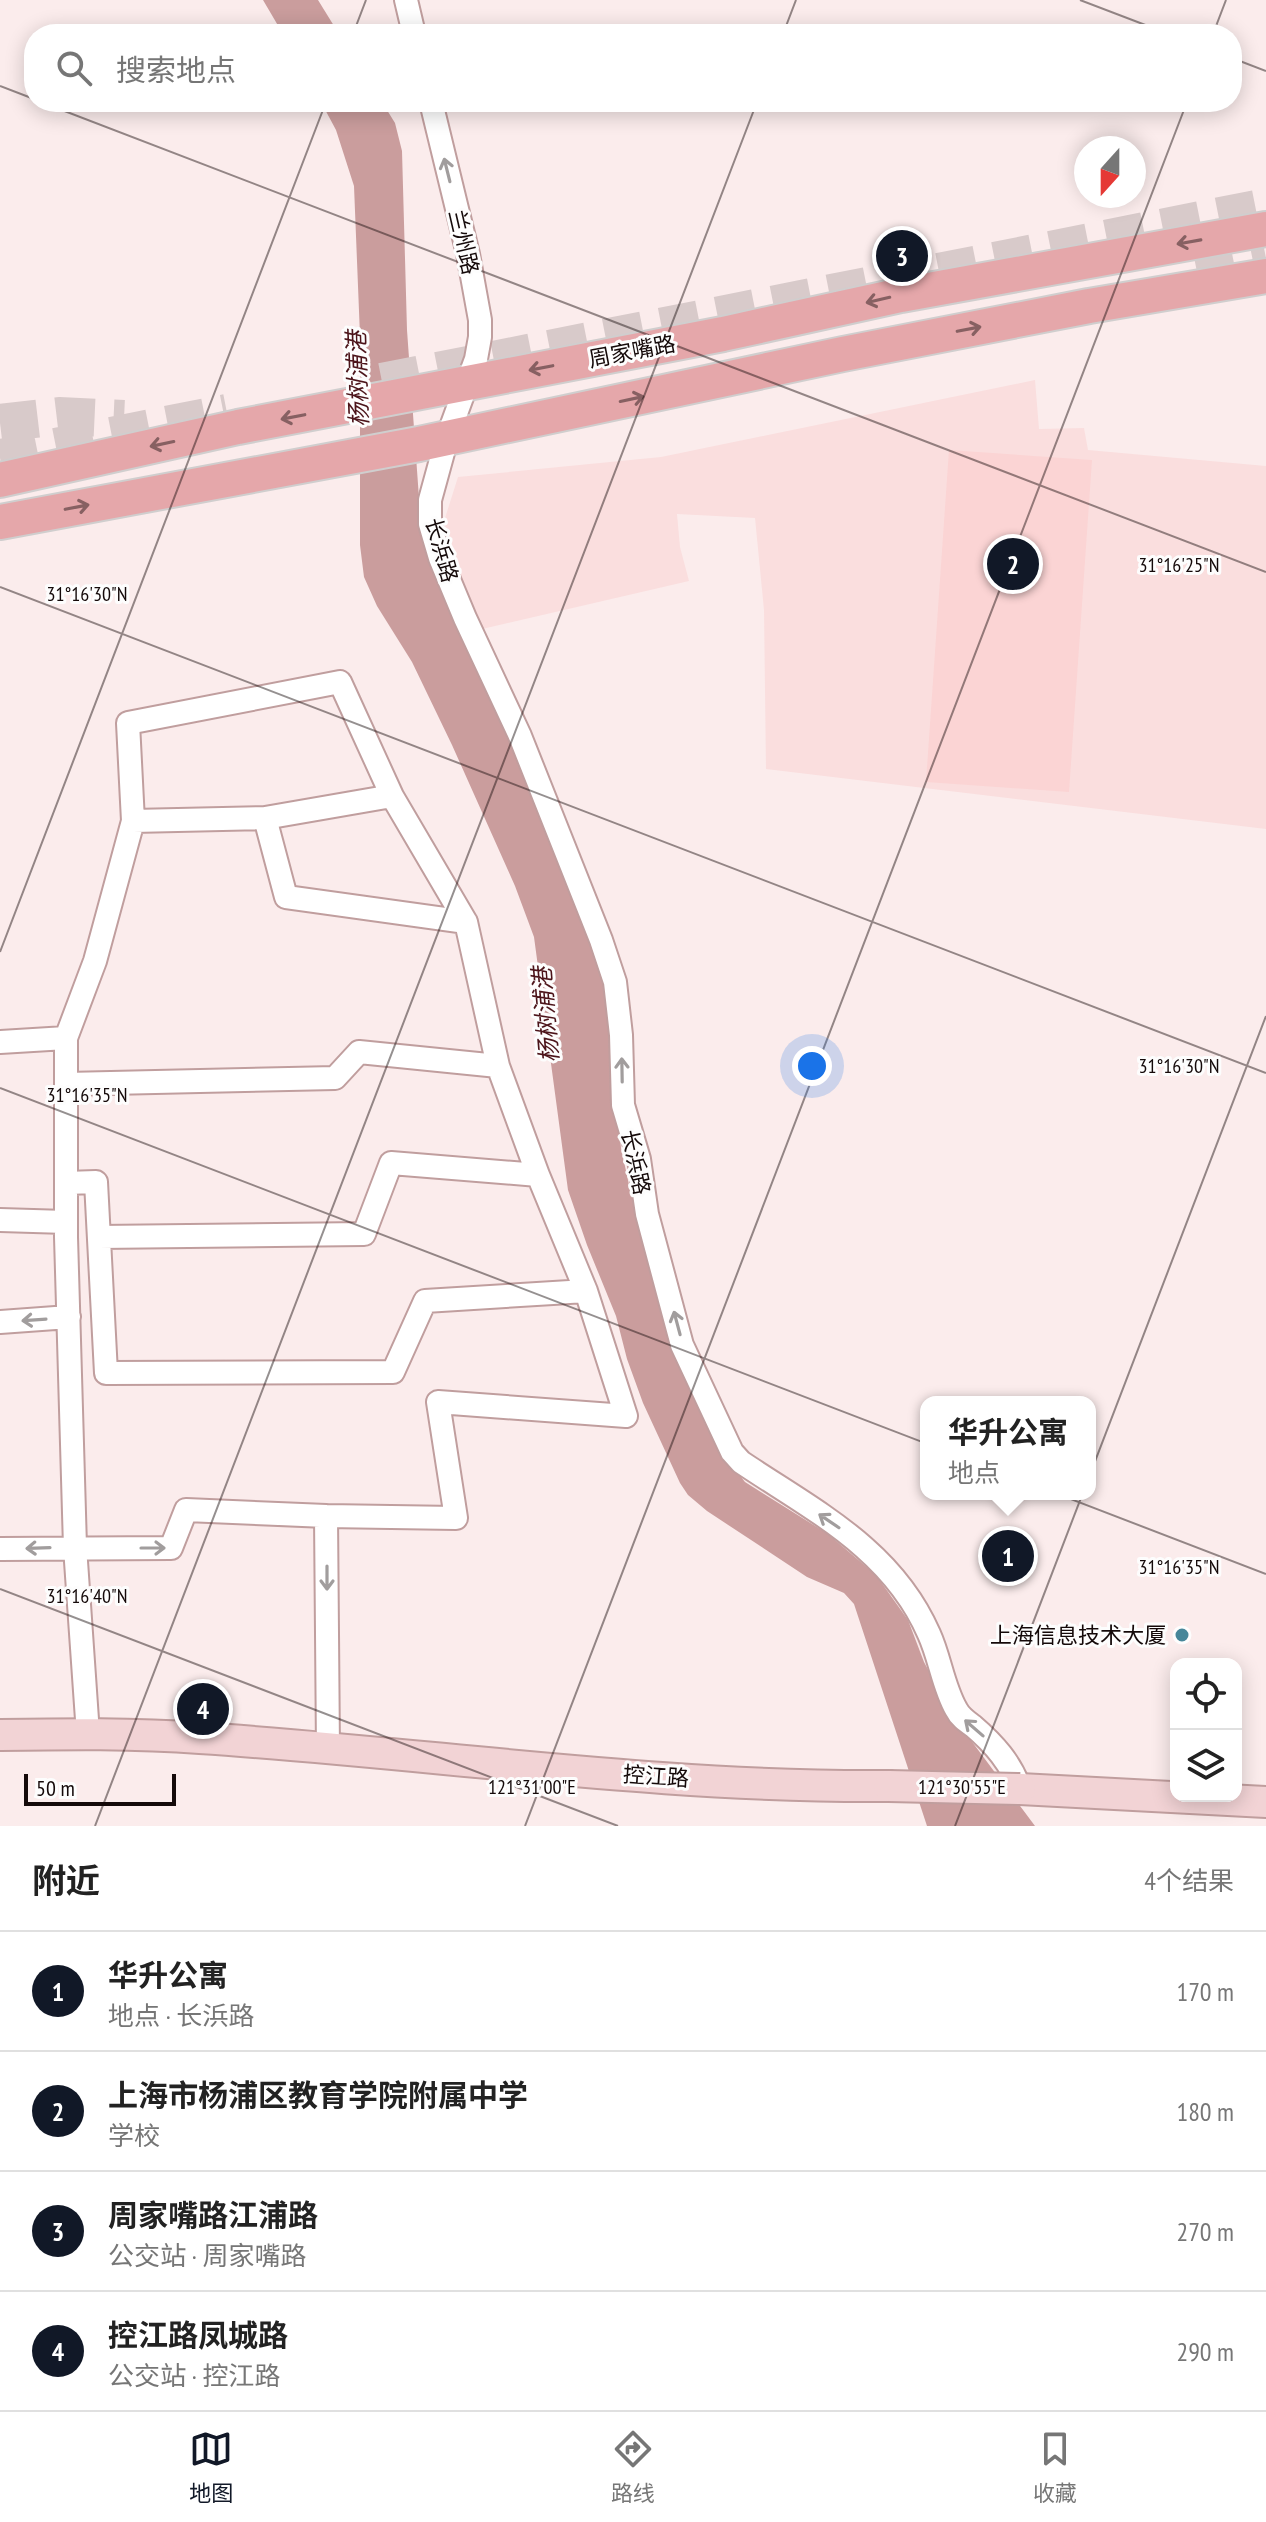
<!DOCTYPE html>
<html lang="zh">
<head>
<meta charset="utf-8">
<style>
	:root { --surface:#fff; --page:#f2f2f2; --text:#222; --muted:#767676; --line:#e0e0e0; --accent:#111827 }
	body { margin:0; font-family:"PT Sans Narrow","Noto Sans SC",sans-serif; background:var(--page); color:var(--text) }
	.controls { position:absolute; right:24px; bottom:24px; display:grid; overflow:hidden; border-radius:16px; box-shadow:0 4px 20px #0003 }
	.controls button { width:72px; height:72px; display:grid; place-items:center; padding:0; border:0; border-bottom:2px solid var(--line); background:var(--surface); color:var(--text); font:40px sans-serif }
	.compass { position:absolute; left:1074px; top:136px; width:72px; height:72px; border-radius:50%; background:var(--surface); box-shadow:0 4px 20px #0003; rotate:201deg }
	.scale { position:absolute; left:24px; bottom:20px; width:152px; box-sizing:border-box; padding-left:8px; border:4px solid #140909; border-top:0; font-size:22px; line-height:28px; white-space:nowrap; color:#140909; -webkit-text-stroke:6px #fdfdfd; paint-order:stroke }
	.you { position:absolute; left:812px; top:1066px; width:28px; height:28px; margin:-20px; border:6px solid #fff; border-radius:50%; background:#1a73e8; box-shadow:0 0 0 12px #1a73e833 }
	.badge { display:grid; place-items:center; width:52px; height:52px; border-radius:50%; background:var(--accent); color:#fff; font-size:26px; font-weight:700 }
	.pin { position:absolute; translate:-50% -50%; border:4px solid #fff; box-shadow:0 2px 8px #0006 }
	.popup { position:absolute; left:920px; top:1396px; width:176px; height:104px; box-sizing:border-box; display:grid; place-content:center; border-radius:16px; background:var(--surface); filter:drop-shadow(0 2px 6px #0005); font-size:26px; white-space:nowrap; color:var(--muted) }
	.popup b { font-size:30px; color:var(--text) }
	.popup::after { content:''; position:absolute; left:50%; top:100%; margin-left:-16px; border:16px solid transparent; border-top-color:var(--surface) }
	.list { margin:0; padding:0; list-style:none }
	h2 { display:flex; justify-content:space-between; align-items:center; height:104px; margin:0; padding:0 32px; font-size:34px }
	h2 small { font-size:26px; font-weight:400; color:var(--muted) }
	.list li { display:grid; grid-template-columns:52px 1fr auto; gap:24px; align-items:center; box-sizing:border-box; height:120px; padding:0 32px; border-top:2px solid var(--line) }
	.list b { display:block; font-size:30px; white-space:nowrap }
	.list p { margin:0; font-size:26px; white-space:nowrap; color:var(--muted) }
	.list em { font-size:26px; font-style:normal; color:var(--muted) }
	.icon { flex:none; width:44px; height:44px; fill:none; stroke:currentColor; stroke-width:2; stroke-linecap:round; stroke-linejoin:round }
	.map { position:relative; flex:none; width:1266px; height:1826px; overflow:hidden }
	.search { position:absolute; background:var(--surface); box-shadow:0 4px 20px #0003; left:24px; right:24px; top:24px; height:88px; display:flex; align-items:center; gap:20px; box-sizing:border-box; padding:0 28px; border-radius:32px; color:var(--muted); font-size:30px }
	.sheet { height:584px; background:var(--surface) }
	nav { display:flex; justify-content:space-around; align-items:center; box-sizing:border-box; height:112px; border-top:2px solid var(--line); background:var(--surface); font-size:22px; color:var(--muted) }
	nav a { display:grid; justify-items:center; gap:4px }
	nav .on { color:var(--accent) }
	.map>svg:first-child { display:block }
	.built { fill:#fadede }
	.green { fill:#fbd4d4 }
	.water { fill:#ca9d9d }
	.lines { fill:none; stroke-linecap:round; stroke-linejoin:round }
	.highway-tunnel { stroke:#d8caca; stroke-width:38; stroke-dasharray:38 19; stroke-linecap:butt }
	.street-casing { stroke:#c09e9e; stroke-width:26 }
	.secondary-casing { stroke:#c09e9e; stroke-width:34 }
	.primary-casing { stroke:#d0cece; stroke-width:38 }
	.street { stroke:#fff; stroke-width:22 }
	.secondary { stroke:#f2d3d5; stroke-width:30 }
	.primary { stroke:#e5a7aa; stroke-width:34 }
	.secondary-bridge-casing { stroke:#c09e9e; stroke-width:34; stroke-linecap:butt }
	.secondary-bridge { stroke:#f2d3d5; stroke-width:30 }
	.oneway { stroke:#a19d9d }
	.oneway2 { stroke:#876062 }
	.ticks { fill:none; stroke:#140909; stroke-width:2; stroke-opacity:0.45 }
	.poi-dot { fill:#468699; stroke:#fdfdfd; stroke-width:3 }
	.labels { text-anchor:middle; stroke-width:6; stroke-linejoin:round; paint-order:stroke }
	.street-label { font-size:22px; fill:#140909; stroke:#fdfdfd }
	.poi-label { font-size:22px; fill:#140909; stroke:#fdfdfd; text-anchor:end }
	.water-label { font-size:24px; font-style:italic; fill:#4c141a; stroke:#fdfdfd }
	.ticks-label { font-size:20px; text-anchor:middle; fill:#140909; stroke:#fdfdfd; stroke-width:6; stroke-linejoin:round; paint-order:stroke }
</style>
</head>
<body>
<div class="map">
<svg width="1266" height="1826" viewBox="0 0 1266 1826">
	<rect width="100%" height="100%" fill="#fbecec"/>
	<!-- built -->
	<path class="built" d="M1035 380 1039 429 1084 428 1088 450 1266 466V829L766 769 764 610 755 518 677 514 680 547 689 581 482 629 440 534 458 477 661 457Z"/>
	<!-- green -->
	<path class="green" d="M949 450 1092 460 1069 792 926 782Z"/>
	<!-- water -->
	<path class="water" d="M263 0H318L339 34H283Z
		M321 102H382L395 123 402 151 407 330 420 512 579 900 605 983 621 1148 640 1235 664 1314 727 1459 745 1482 828 1534 876 1575 908 1620 924 1662 952 1715 1035 1826H927L854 1604 844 1593 807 1577 707 1511 688 1495 680 1483 643 1403 627 1359 616 1316 587 1245 568 1190 534 937 515 886 452 745 412 662 377 606 364 577 360 545V336L354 186 336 130Z"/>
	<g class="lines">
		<!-- highway-tunnel -->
		<path class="highway-tunnel" d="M939 272 1266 207
			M1197 272 1266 258
			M382 382 867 286
			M0 423 59 416 124 419
			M0 458 227 413"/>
		<defs>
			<path id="street" d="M406 0 414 34
				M431 102 468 254 480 320V337L476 359 447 438 430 500V524L440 558 465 618 520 736 601 940 615 982 621 1035 623 1105 639 1159 647 1214 682 1345 732 1452 741 1462C814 1511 892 1549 929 1634 940 1658 943 1686 956 1709 960 1717 966 1721 973 1726 994 1744 1011 1763 1020 1789
				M265 818 286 897 466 922 498 1066
				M133 821 265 818 392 796 466 922
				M0 1042 66 1038
				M66 1084 335 1078 359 1052 498 1066 538 1175
				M66 1183 96 1182 106 1373 393 1372 425 1301 586 1291
				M0 1220 66 1222
				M99 1237 364 1234 391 1163 538 1175 586 1291 626 1416 438 1402 456 1518 326 1516
				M0 1322 69 1317
				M0 1549 171 1548 186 1510 326 1516 328 1750
				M88 1734 75 1547 66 1237V1038L95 961 133 821 128 723 340 682 392 796"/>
			<path id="secondary" d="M0 1735C67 1734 134 1733 200 1738 430 1753 659 1788 889 1786
				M1020 1789 1266 1802"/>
			<path id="primary" d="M0 480 238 427 723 334 901 295 1266 229
				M0 522 419 444 843 354 1089 306 1266 276"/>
		</defs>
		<!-- street casing -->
		<use href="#street" class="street-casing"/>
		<!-- secondary casing -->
		<use href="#secondary" class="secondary-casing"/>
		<!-- primary casing -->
		<use href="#primary" class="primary-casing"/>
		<!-- street -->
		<use href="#street" class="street"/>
		<!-- secondary -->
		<use href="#secondary" class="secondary"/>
		<!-- primary -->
		<use href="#primary" class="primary"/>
		<defs>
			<path id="secondary-bridge" d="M889 1786 1020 1789"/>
		</defs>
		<!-- secondary-bridge casing -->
		<use href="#secondary-bridge" class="secondary-bridge-casing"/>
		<!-- secondary-bridge -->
		<use href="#secondary-bridge" class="secondary-bridge"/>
	</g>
	<!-- one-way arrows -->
	<defs><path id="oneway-shaft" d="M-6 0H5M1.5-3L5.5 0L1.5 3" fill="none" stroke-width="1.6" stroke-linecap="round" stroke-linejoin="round" transform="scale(2)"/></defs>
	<g class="oneway">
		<use href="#oneway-shaft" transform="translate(447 170) rotate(-104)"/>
		<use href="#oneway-shaft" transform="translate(622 1070) rotate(-91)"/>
		<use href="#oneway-shaft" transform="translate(34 1320) rotate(176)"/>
		<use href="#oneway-shaft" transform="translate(677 1323) rotate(-105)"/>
		<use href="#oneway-shaft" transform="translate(829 1521) rotate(-146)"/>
		<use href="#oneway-shaft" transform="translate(38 1548) rotate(178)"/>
		<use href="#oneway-shaft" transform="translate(153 1548)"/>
		<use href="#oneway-shaft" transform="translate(327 1578) rotate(90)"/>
		<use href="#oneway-shaft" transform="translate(974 1728) rotate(-139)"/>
	</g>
	<g class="oneway2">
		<use href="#oneway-shaft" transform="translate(1189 242) rotate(170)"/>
		<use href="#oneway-shaft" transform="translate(878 300) rotate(167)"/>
		<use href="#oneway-shaft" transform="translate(969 329) rotate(-11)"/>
		<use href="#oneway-shaft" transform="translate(541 368) rotate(169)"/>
		<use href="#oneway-shaft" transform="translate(632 399) rotate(-12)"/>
		<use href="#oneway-shaft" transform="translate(293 417) rotate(169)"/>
		<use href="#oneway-shaft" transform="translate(162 444) rotate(168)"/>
		<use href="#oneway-shaft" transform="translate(77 507) rotate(-11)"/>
	</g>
	<!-- ticks -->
	<path class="ticks" d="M1080 0 1169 34M353 34 366 0M783 34 796 0M1213 34 1226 0M1232 58 1266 71M0 86 34 99M41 102 1266 572M0 587 1266 1073M0 952 326 102M0 1088 1266 1574M0 1589 618 1826M95 1826 757 102M525 1826 1187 102M955 1826 1266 1016"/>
	<!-- markers -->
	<circle class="poi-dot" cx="1182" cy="1635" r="8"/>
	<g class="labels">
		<!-- street labels -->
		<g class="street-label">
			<text transform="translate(464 242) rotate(77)" y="8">兰州路</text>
			<text transform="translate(632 351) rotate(-11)" y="8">周家嘴路</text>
			<text transform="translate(442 550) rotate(74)" y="8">长浜路</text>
			<text transform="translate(636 1162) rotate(78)" y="8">长浜路</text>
			<text transform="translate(656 1776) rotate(4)" y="8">控江路</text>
		</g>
		<!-- poi labels -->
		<g class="poi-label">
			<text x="1166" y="1643">上海信息技术大厦</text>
		</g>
		<!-- water labels -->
		<g class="water-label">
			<text transform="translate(358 379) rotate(-92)" y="8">杨树浦港</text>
			<text transform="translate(546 1015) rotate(-95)" y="8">杨树浦港</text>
		</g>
	</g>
	<g class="ticks-label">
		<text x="1179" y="572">31°16'25"N</text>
		<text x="87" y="601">31°16'30"N</text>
		<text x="1179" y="1073">31°16'30"N</text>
		<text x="87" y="1102">31°16'35"N</text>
		<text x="1179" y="1574">31°16'35"N</text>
		<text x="87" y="1603">31°16'40"N</text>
		<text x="532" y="1794">121°31'00"E</text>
		<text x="962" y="1794">121°30'55"E</text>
	</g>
</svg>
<div class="controls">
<button><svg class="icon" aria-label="locate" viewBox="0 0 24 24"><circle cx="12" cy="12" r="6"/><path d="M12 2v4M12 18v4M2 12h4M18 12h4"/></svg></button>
<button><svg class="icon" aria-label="layers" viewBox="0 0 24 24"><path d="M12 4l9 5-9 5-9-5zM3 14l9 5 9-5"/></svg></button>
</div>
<svg class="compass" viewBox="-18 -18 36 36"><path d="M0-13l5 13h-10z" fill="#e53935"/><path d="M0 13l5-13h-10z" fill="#767676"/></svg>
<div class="scale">50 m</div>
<div class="you"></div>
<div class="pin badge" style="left:1008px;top:1556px">1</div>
<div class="popup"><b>华升公寓</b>地点</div>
<div class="pin badge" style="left:1013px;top:564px">2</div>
<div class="pin badge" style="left:902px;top:256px">3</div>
<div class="pin badge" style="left:203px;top:1709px">4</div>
<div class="search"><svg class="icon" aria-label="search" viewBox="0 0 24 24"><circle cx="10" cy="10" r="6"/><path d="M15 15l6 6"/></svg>搜索地点</div>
</div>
<section class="sheet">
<h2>附近<small>4个结果</small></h2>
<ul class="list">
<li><span class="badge">1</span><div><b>华升公寓</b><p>地点 · 长浜路</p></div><em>170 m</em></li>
<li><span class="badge">2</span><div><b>上海市杨浦区教育学院附属中学</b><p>学校</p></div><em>180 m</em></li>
<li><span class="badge">3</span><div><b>周家嘴路江浦路</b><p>公交站 · 周家嘴路</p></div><em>270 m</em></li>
<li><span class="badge">4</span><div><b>控江路凤城路</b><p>公交站 · 控江路</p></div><em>290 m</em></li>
</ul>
</section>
<nav>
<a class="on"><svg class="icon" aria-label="map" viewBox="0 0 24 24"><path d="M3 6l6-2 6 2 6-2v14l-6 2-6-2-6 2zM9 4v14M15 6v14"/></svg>地图</a>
<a><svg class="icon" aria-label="directions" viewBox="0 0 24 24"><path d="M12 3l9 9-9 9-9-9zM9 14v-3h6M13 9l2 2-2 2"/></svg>路线</a>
<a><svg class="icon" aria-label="saved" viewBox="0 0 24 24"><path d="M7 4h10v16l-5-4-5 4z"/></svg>收藏</a>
</nav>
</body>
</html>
